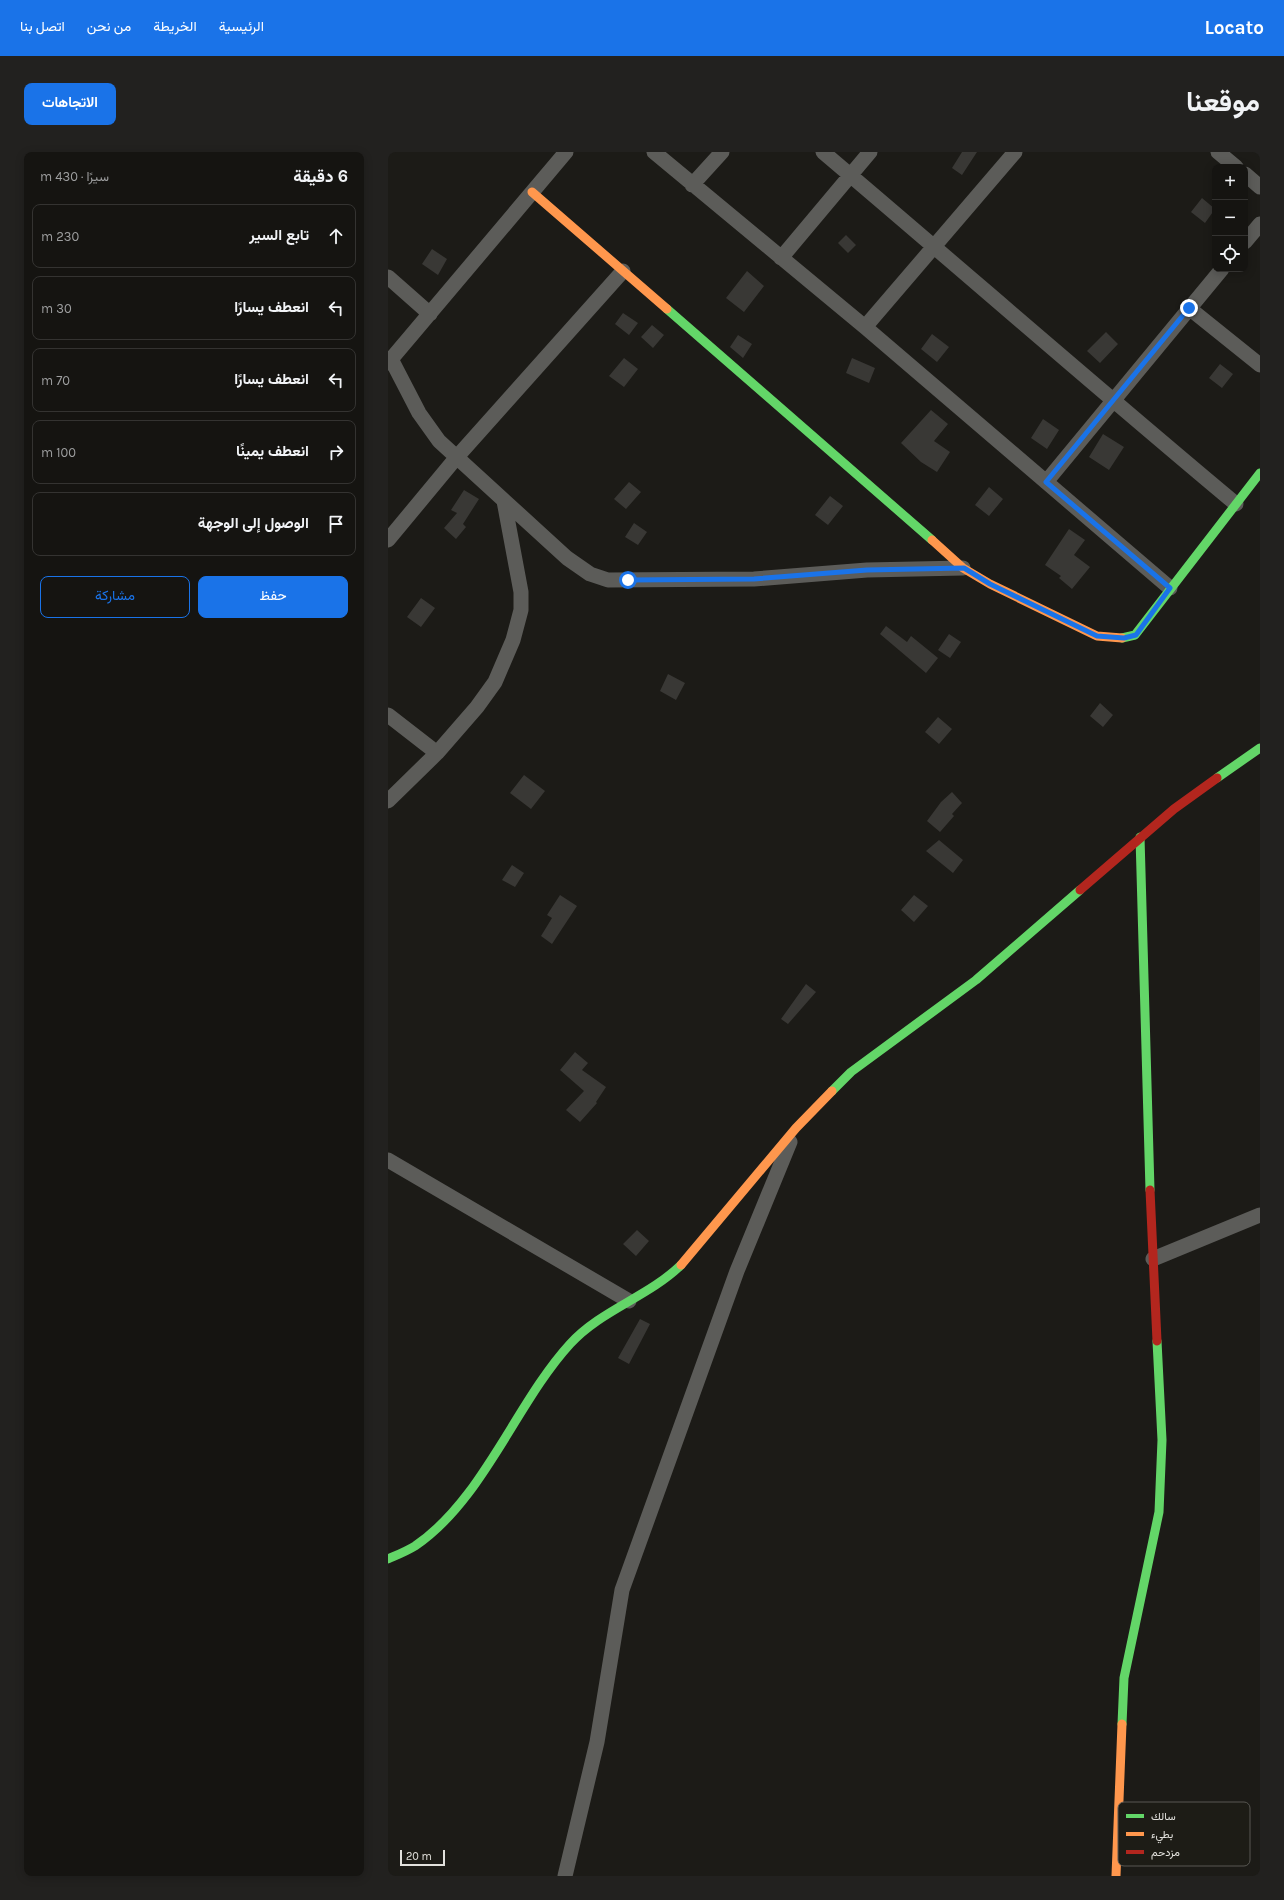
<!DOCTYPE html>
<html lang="ar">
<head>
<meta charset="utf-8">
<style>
	:root { --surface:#151411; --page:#22211f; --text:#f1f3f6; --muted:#9d9e9f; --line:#343331; --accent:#1a73e8 }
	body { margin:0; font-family:Karla,Vazirmatn,sans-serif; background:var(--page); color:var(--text); direction:rtl }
	.controls { position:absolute; right:12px; top:12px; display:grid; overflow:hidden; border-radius:8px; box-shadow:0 2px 10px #0003 }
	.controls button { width:36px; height:36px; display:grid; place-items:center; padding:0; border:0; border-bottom:1px solid var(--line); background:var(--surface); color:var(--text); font:20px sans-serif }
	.scale { position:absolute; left:12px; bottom:10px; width:45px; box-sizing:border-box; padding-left:4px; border:2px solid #e2e1dd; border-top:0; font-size:11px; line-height:14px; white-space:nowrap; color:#e2e1dd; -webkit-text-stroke:3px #1d1c16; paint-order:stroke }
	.stop { position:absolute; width:12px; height:12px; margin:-9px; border:3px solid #1a73e8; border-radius:50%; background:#fff }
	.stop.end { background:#1a73e8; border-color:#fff; box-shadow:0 1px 4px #0008 }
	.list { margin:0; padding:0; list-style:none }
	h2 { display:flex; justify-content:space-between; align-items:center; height:52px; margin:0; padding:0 16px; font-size:17px }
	h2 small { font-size:13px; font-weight:400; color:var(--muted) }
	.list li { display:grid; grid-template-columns:26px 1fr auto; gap:12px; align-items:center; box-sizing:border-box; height:64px; margin:0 8px 8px; padding:0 8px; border:1px solid var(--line); border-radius:8px }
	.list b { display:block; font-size:15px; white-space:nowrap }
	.list em { font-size:13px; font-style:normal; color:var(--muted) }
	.actions { display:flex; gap:8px; padding:12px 16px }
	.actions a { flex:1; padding:9px 0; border:1px solid var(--accent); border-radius:8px; text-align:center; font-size:14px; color:var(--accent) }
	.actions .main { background:var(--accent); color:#fff }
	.icon { flex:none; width:22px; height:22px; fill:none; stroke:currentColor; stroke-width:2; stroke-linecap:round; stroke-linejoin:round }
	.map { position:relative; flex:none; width:872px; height:1724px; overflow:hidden; direction:ltr; border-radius:8px }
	header { display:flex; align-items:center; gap:24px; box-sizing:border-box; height:56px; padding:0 20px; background:var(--accent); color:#fff }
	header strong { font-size:19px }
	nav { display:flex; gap:22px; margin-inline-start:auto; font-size:14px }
	.intro { display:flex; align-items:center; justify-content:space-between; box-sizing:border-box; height:96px; padding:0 24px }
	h1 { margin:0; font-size:28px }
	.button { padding:10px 18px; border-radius:8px; background:var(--accent); color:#fff; font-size:14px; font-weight:700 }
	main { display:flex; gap:24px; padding:0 24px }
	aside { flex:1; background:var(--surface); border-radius:8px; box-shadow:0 2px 10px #0003 }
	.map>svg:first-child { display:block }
	.building { fill:#393835 }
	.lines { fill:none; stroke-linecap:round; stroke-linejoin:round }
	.street { stroke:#5c5c59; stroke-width:15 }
	.fast { stroke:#63d668; stroke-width:9 }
	.slow { stroke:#ff974d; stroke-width:9 }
	.jam { stroke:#b3261e; stroke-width:9 }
	.route { stroke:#1a73e8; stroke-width:5 }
	.key { fill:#1d1c16; stroke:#585752; stroke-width:1 }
	.key-label { font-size:11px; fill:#e2e1dd }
</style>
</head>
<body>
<header>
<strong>Locato</strong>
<nav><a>الرئيسية</a><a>الخريطة</a><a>من نحن</a><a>اتصل بنا</a></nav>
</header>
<div class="intro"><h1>موقعنا</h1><a class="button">الاتجاهات</a></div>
<main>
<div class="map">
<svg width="872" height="1724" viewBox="0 0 872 1724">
	<rect width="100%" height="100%" fill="#1c1b17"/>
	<!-- building -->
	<path class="building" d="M574 0H589L574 23 564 16Z
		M814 46 827 57 817 71 803 60Z
		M458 83 468 93 460 101 450 91Z
		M44 97 59 107 50 123 34 112Z
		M359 119 376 134 356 160 338 146Z
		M235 161 250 171 241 183 227 172Z
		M264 173 276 183 265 196 253 185Z
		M718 180 730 192 712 211 699 199Z
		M544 182 561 195 549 210 533 197Z
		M350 183 364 192 355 206 342 195Z
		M236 206 250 217 236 235 221 224Z
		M464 206 487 216 481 231 458 221Z
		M832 212 845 222 834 236 821 226Z
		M543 258 560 272 546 289 562 300 549 320 533 310 513 291Z
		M655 267 671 278 659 297 643 286Z
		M715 282 736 295 721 318 701 305Z
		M241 330 253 340 238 357 226 347Z
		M601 335 615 347 601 364 587 353Z
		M76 338 91 347 75 372 78 375 68 387 56 376 69 361 63 358Z
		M442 344 455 354 440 373 427 363Z
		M246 371 259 380 250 393 237 385Z
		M681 377 697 388 686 403 702 415 684 437 671 426 673 424 657 413Z
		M33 446 47 456 33 475 19 465Z
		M498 474 519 490 523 484 550 506 538 521 492 482Z
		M561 482 573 490 562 506 550 498Z
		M280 522 297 531 288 548 272 539Z
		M712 551 725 563 715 575 702 564Z
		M550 565 564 577 551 592 537 580Z
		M136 623 157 639 143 657 122 641Z
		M564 640 574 651 564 662 566 664 552 680 539 669 553 650Z
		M551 688 575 708 565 721 538 699Z
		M124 713 136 721 127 735 114 728Z
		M172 743 189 754 164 792 153 784 164 766 159 763Z
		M526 743 540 754 526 770 513 758Z
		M418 832 428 840 400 872 393 867Z
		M187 900 200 911 194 918 218 935 208 950 209 951 192 970 178 958 196 939 172 918Z
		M249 1078 261 1089 248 1104 235 1092Z
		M252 1167 262 1172 241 1212 230 1206Z"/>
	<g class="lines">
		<!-- street -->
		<path class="street" d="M266 0 477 175 782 436
			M435 0C573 117 709 236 848 352
			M830 0 848 15
			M857 22 872 35
			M304 33 334 0
			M857 90 872 72
			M393 106 482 0
			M0 125 42 162
			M801 156 872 213
			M477 175 627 0
			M3 207 31 261 51 289 179 406 202 422 220 428 366 427 479 418 575 416
			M0 211 178 0
			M658 330 834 117
			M0 388 68 306 235 119
			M0 563 49 601
			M0 649 49 601 89 555 107 530 125 488 133 458V440L116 349
			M0 1008 241 1149
			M765 1107 872 1063
			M177 1724 209 1590 234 1438 349 1119 402 990"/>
		<!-- fast -->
		<path class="fast" d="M279 157 544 388
			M734 486 747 483 872 321
			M829 626 872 596
			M752 685 762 1038
			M444 939 463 920 588 828 692 738
			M0 1407C9 1403 19 1399 27 1394 95 1348 128 1251 182 1192 213 1158 260 1145 293 1113
			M734 1572 736 1526 771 1360 774 1288 769 1189"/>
		<!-- slow -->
		<path class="slow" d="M144 40 279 157
			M544 388 575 416 602 432 709 484 734 486
			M293 1113 408 976 444 939
			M728 1724 734 1572"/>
		<!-- jam -->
		<path class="jam" d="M692 738 786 657 829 626
			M762 1038 769 1189"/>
	</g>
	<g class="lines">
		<!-- route -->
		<path class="route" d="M240 428 366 427 479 418 576 416 602 432 709 484 736 486 748 483 782 436 658 330 801 156"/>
	</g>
	<!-- legend -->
	<rect x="730" y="1650" width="132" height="64" rx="6" class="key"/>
	<rect x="738" y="1662" width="18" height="4" fill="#63d668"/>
	<rect x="738" y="1680" width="18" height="4" fill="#ff974d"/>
	<rect x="738" y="1698" width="18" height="4" fill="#b3261e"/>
	<g class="key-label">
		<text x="763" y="1668">سالك</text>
		<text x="763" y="1686">بطيء</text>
		<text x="763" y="1704">مزدحم</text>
	</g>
</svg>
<div class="controls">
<button>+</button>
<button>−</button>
<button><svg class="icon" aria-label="locate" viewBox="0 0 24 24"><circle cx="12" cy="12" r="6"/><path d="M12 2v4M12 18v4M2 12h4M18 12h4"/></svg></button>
</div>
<div class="scale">20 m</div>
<div class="stop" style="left:240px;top:428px"></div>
<div class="stop end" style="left:801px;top:156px"></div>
</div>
<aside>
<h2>6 دقيقة<small>سيرًا · 430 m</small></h2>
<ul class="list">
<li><svg class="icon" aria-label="ahead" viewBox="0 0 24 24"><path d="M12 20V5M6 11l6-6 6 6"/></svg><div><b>تابع السير</b></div><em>230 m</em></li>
<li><svg class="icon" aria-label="left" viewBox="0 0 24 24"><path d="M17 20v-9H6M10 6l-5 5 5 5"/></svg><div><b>انعطف يسارًا</b></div><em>30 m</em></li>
<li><svg class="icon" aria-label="left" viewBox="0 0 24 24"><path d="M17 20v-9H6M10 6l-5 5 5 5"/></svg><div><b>انعطف يسارًا</b></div><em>70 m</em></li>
<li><svg class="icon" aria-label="right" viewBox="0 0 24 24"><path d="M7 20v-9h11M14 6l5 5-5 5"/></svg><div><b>انعطف يمينًا</b></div><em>100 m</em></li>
<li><svg class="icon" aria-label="arrive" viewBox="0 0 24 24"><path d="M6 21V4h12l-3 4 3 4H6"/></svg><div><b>الوصول إلى الوجهة</b></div></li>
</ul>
<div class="actions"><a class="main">حفظ</a><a>مشاركة</a></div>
</aside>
</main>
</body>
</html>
